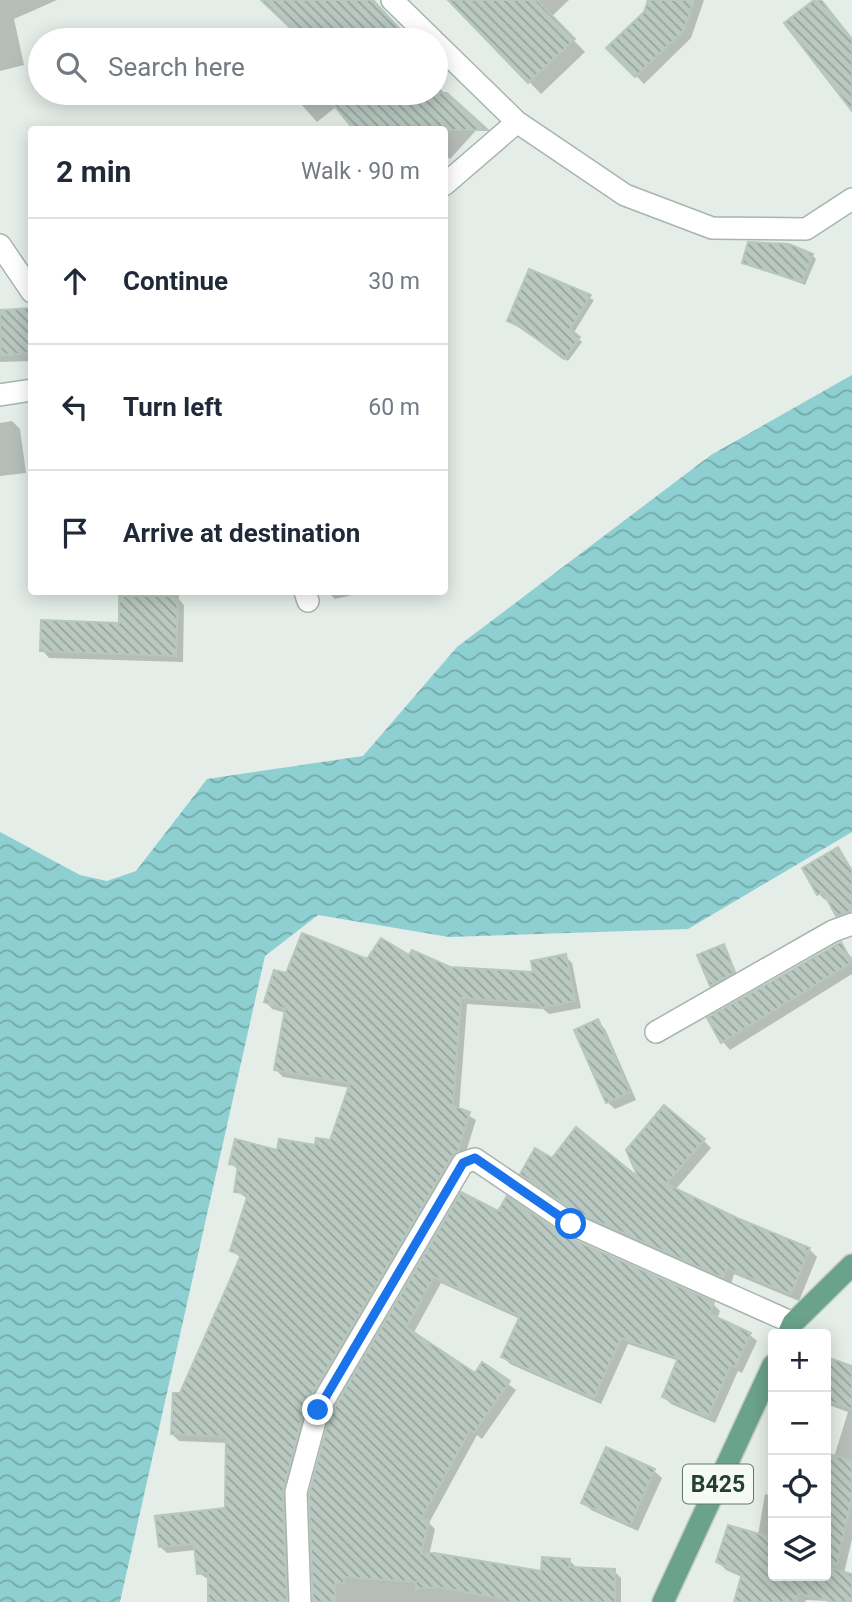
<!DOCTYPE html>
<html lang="en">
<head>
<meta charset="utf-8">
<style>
	:root { --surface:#fff; --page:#f6f6f7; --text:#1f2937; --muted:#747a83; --line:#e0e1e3 }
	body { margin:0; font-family:Roboto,sans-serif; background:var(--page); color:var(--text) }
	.controls { position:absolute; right:21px; bottom:21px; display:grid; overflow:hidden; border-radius:7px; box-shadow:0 4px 18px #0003 }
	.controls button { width:63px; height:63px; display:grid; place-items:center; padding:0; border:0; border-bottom:2px solid var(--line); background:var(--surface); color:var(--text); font:35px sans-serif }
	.stop { position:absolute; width:21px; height:21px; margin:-16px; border:5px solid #1a73e8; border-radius:50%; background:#fff }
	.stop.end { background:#1a73e8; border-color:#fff; box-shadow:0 2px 7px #0008 }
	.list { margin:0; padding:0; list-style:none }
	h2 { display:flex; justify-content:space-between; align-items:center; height:91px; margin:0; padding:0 28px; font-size:30px }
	h2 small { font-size:23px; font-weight:400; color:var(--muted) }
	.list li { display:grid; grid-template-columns:46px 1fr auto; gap:21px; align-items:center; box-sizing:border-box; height:126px; padding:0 28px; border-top:2px solid var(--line) }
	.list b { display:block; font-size:26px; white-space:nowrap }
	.list em { font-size:23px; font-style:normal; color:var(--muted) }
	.icon { flex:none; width:38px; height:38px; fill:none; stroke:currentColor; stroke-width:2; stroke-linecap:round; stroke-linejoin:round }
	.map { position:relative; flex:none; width:852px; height:1602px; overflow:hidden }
	.search { position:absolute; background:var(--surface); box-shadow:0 4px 18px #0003; left:28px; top:28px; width:420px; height:77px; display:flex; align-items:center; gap:18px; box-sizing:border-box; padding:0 24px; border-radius:38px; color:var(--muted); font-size:26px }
	.panel { position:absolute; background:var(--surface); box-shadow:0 4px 18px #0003; left:28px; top:126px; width:420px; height:469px; border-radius:7px }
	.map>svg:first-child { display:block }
	.water { fill:url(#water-waves) }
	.shadow { fill:#0003 }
	.building { fill:url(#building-back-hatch); stroke:#b7c7be; stroke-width:2 }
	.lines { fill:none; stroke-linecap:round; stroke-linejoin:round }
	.minor-casing { stroke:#a7b5ae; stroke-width:24 }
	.major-casing { stroke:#c2c9c6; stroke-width:24 }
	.minor { stroke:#fff; stroke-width:21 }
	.major { stroke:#6aa28c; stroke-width:21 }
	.route { stroke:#1a73e8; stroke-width:9 }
	.labels { text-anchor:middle; stroke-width:6; stroke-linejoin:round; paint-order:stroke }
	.shield { fill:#f5faf7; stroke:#63776e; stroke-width:2 }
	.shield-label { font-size:23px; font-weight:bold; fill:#243f34 }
</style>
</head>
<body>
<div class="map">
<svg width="852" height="1602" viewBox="0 0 852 1602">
	<defs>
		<pattern id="water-waves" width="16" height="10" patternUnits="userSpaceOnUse" patternTransform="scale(1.75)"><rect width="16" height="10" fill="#8ecfd1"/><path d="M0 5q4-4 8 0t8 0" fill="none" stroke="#74a9aa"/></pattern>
		<pattern id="building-back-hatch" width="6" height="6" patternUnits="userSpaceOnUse" patternTransform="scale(1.75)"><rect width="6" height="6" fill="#b9c8c1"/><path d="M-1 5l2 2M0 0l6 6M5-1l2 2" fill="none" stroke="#96a49e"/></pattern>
	</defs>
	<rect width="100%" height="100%" fill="#e4ede8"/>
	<!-- water -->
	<path class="water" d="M852 375V832L688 929 449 937 318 915 265 956 120 1602H0V832L80 875 107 881 136 871 207 779 363 756 457 647 711 455Z"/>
	<!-- shadow -->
	<path class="shadow" d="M0 0H57L14 19 24 65 0 71Z
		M267 0H373L409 40H305L265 2Z
		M450 0H569L551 17 585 52 541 94Z
		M650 0H704L691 38 644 84 609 48 645 13Z
		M436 85 480 126 450 159 444 155V130L337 106 317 122 291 93H436Z
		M812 255 816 259 805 285 744 262Z
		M530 271 594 300 573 334 582 342 568 361 509 321Z
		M32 310V361L0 362V311Z
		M12 421 20 429 26 473 0 476V423Z
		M129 592H172V597H177L184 605 183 662 49 658 42 650 120 625Z
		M328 592H365L335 599Z
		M838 850 852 870V917L844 921 828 898 825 900 819 894Z
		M840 944 852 958V974L730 1050 723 1042 709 1019Z
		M723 946 737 976 715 988 712 985Z
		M565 956 572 963 581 1008 549 1014 543 1009 467 1004 459 1110 476 1120 464 1158 312 1414 293 1602H209V1580L199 1573 196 1550 167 1553 160 1547 227 1510 228 1443 179 1441 172 1434 181 1395 241 1258 232 1250 248 1199 236 1191 238 1170 231 1163 331 1142 350 1088 283 1077 276 1070 286 1013 272 1009 266 1002 288 976 368 961 410 957 450 969 535 974Z
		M597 1021 605 1029 636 1100 615 1109 607 1102Z
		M703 1140 711 1148 675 1190 737 1220 809 1249 817 1257 799 1301 734 1274 731 1284 587 1219 522 1173 553 1160 643 1183Z
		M462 1195 498 1214 565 1237 713 1304 720 1311 717 1319 750 1335 757 1341 742 1373 738 1371 715 1423 671 1404 664 1397 679 1361 628 1344 601 1404 510 1364 503 1357 520 1319 441 1283 413 1334 476 1375 483 1365 516 1390 482 1439 477 1435 429 1523 435 1529 429 1556 542 1573 569 1560 576 1567 614 1571 621 1578V1602H315L311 1494Z
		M826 1359 852 1368V1539L844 1573 852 1575V1602L806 1600 805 1602H736L742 1577 726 1570 718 1562 758 1535 765 1494 773 1496V1576H826V1455L834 1457 848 1412 826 1404Z
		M654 1471 662 1478 638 1531 591 1510 583 1502Z"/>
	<!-- building -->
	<path class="building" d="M261 0H373L410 40H303Z
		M448 0H537L575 39 528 83Z
		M648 0H694L684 30 635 77 606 48 644 12Z
		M814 0H821L852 39V111L784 23Z
		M324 93H447L488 130H354Z
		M748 242 789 244 813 254 802 282 742 263Z
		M529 269 591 295 570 329 580 337 564 359 521 327 507 321Z
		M32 308V353L1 355 0 310Z
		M119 596H178L176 656 40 651 41 620 119 623Z
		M838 847 852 871V911L836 916 823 892 817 895 802 868Z
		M302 933 367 959 381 938 409 955 412 950 450 967 533 972 531 961 566 954 575 1001 540 1008 539 1003 461 998 453 1106 470 1112 458 1151 452 1156 305 1406 283 1492 287 1602H208V1573L197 1574 194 1544 159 1547 155 1516 225 1508 226 1437 171 1434 173 1393H180L241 1255 230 1251 248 1194 234 1192 238 1166 229 1164 235 1139 277 1150 279 1139 315 1145 316 1138 330 1140 350 1083 274 1070 285 1009 264 1002 274 970 286 973Z
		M841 942 852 962 721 1043 707 1018Z
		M724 944 735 972 710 986 697 955Z
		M598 1019 630 1092 606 1103 574 1030Z
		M664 1105 705 1139 666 1184 737 1218 810 1248 791 1294 727 1268 723 1278 577 1212 520 1174 535 1148 552 1158 576 1127 638 1177 626 1150Z
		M461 1192 498 1211 507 1196 565 1236 714 1302 710 1314 751 1333 735 1367 731 1365 708 1417 662 1397 678 1358 621 1338 594 1398 501 1357 520 1316 434 1277 406 1327 475 1373 482 1362 510 1381 474 1433 470 1430 421 1519 429 1521 421 1554 434 1553 541 1571 542 1557 570 1559 569 1567 615 1569V1602H504V1599L438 1587 416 1589V1582L344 1577V1583H335V1602H313L309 1494 330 1415Z
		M826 1357 852 1366V1409L826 1400Z
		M606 1447 655 1469 630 1525 581 1503Z
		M826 1453 852 1461V1497L837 1565 826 1564Z
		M728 1525 773 1538V1576H826V1567L852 1574V1602H833L798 1593 796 1602H734L742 1573 716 1562Z"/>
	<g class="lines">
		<defs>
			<path id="minor" d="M392 0 433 40
				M436 43 517 122 625 195 712 228 806 229 852 199
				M444 185 517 122
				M0 245 32 292
				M0 395 32 390
				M305 592 308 601
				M656 1032 833 931 852 924
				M300 1602 296 1492 318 1410 463 1163 475 1159 571 1224 793 1323"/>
			<path id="major" d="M788 1334 793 1323 852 1265
				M663 1602 773 1365"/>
		</defs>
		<!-- minor casing -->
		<use href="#minor" class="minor-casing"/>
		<!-- major casing -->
		<use href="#major" class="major-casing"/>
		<!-- minor -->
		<use href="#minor" class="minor"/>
		<!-- major -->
		<use href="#major" class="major"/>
	</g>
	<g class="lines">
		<!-- route -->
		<path class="route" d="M318 1410 463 1163 475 1158 571 1224"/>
	</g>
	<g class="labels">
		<!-- shield labels -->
		<rect class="shield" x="683" y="1464.5" width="70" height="39" rx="5"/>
		<g class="shield-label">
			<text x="718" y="1492">B425</text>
		</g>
	</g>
</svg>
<div class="controls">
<button>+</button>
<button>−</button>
<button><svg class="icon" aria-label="locate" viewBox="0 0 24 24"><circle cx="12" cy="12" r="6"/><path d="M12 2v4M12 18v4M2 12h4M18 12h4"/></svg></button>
<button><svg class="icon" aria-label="layers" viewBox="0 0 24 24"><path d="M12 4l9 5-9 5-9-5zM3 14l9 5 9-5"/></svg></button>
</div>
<div class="stop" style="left:571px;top:1224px"></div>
<div class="stop end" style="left:318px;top:1410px"></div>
<div class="search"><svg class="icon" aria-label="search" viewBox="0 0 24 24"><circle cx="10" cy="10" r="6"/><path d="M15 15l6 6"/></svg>Search here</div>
<section class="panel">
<h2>2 min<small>Walk · 90 m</small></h2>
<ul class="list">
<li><svg class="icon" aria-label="ahead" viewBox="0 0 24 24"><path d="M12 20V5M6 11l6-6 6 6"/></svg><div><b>Continue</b></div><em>30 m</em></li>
<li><svg class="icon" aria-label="left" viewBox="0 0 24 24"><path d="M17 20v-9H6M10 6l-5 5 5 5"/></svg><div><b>Turn left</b></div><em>60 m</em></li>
<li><svg class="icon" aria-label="arrive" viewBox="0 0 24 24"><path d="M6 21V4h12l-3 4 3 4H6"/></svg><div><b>Arrive at destination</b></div></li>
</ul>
</section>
</div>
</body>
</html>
